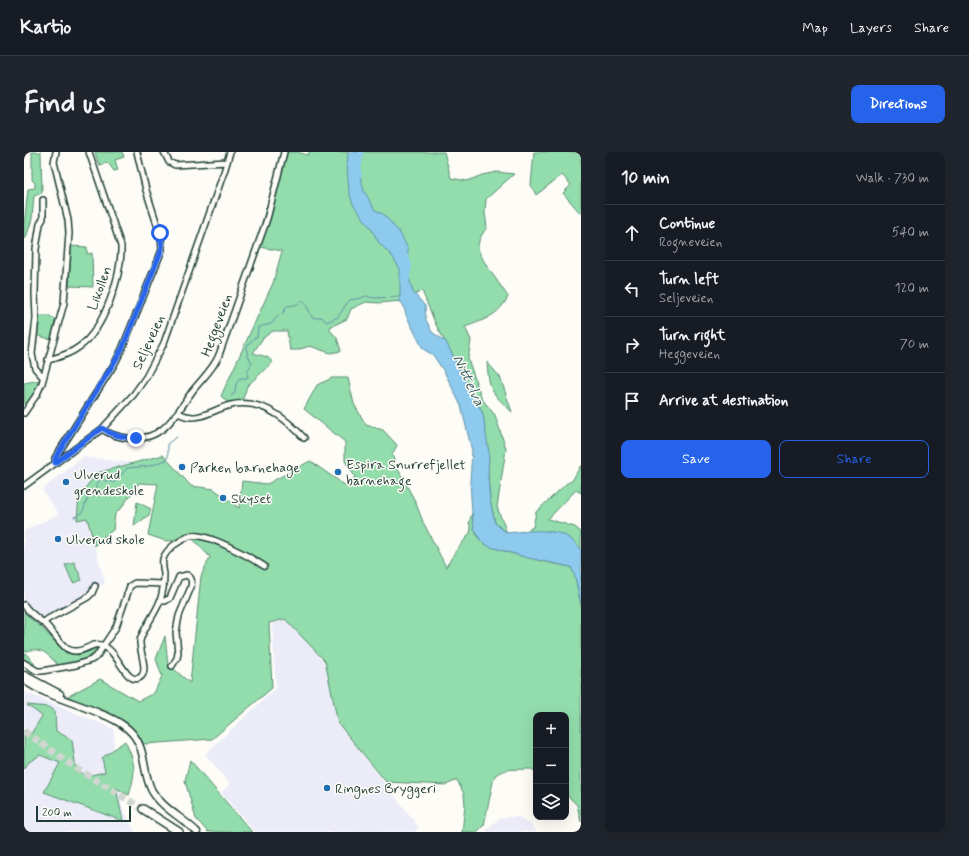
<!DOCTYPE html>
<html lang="en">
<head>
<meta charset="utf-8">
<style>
	:root { --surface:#171b24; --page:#20242c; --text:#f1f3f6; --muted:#9ea1a6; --line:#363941; --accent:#2563eb }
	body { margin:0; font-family:Mynerve,sans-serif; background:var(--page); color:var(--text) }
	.controls { position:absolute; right:12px; bottom:12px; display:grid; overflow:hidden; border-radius:8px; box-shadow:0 4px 16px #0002 }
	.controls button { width:36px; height:36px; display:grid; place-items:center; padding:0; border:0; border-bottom:1px solid var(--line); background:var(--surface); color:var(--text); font:20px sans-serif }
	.scale { position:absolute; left:12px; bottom:10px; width:95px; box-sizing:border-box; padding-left:4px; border:2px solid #1f3d34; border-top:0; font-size:11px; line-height:14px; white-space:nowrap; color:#1f3d34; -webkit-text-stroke:3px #fdfcf7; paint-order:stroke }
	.stop { position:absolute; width:12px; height:12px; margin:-9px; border:3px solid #2563eb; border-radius:50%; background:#fff }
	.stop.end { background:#2563eb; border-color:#fff; box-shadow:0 1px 4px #0008 }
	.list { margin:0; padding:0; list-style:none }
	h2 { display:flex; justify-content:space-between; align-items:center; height:52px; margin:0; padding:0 16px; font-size:17px }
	h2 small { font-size:13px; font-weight:400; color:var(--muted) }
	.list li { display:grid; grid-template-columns:26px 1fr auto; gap:12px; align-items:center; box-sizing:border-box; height:56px; padding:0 16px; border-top:1px solid var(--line) }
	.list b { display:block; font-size:15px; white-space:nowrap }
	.list p { margin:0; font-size:13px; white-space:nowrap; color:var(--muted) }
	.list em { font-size:13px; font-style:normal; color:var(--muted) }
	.actions { display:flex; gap:8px; padding:12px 16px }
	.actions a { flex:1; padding:9px 0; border:1px solid var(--accent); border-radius:8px; text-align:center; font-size:14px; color:var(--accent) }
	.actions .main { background:var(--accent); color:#fff }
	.icon { flex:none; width:22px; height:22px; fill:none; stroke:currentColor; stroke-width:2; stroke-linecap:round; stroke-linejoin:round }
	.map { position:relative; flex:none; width:557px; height:680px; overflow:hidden; border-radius:8px }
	header { display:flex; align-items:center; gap:24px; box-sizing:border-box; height:56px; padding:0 20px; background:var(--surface); border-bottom:1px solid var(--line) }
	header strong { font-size:19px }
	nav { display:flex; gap:22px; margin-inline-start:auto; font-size:14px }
	.intro { display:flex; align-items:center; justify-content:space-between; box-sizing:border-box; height:96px; padding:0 24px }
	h1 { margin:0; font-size:28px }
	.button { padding:10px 18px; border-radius:8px; background:var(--accent); color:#fff; font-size:14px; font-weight:700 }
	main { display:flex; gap:24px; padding:0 24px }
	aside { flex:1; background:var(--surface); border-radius:8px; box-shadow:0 4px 16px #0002 }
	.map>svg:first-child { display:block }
	.built { fill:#ebecf8 }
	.green { fill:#93dcac; stroke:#598c70 }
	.water { fill:#8ecaee; stroke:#6292a4 }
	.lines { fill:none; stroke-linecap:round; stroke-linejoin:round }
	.stream { stroke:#6292a4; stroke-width:1 }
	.river { stroke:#8ecaee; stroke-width:5.5 }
	.highway-tunnel { stroke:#d1d6d0; stroke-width:7; stroke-dasharray:7 3.5; stroke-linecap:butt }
	.minor-casing { stroke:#1f3d34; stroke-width:8 }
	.major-casing { stroke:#1f3d34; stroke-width:9 }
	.highway-casing { stroke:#1f3d34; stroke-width:10 }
	.minor { stroke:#fdfcf7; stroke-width:5 }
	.major { stroke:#fdfcf7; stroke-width:6 }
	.highway { stroke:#fdfcf7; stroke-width:7 }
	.route { stroke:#2563eb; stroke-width:5 }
	.poi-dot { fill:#1f6fb2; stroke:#fdfcf7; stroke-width:1.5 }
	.labels { text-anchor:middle; stroke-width:3; stroke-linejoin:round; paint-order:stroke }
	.street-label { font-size:14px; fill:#1f3d34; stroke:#fdfcf7 }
	.poi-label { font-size:14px; fill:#1f3d34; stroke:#fdfcf7; text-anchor:start }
	.water-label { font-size:15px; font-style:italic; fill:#3b6062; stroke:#fdfcf7 }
</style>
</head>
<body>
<header>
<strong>Kartio</strong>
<nav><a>Map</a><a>Layers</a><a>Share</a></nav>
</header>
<div class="intro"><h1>Find us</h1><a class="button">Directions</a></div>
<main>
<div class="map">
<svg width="557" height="680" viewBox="0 0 557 680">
	<rect width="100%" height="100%" fill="#fdfcf7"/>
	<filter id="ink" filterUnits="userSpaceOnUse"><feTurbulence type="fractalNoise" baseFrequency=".025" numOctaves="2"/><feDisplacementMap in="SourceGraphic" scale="8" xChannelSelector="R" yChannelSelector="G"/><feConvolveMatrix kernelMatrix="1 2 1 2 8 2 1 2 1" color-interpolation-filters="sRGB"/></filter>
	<g filter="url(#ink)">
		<!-- built -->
		<path class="built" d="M59 305 109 311 73 321 53 368 63 366 81 431 18 469 0 451V379L35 362 18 338Z
			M262 467 302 512 314 571 395 675 390 680H231L197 641 206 632 181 602 252 536 248 472Z
			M0 541H3L90 577V601L98 654 111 680H0Z
			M489 665H495L507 673 513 680H463V678L468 672 477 666Z"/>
		<!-- green -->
		<path class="green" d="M8 0H17L18 41 10 44 8 67 2 86 0 87V73L4 37 11 36V31L8 28Z
			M71 0H98L100 5 91 8 94 18 90 19 84 11 75 13Z
			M259 0H273L284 3 285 0H420L427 26 443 29 458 23 473 20 490 22 462 47 461 61 463 75C459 81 454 88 454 95 454 105 478 134 484 145 474 164 460 168 441 175L447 188 444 207 458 247 471 263 482 297 473 355 483 381 471 371 466 348 459 262 434 213 412 173 398 139 378 149 354 151 342 150 327 157 323 167 306 175V178L313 186 317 199 306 201 286 194 273 198H266L263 179H249L239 186 229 201 243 205 249 210 223 234 218 250 208 255 197 244 249 131 258 99 231 94Z
			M510 0H557V62L539 41 547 33 538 23 512 43 507 33Z
			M45 94 63 95V102L68 101 69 135 45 134 46 107H45Z
			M14 164H26L35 170 30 188 11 183Z
			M463 210 476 225 488 260C467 240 465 239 463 210Z
			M308 226H324L330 252 342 273 359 278 373 293 368 303 376 321 391 349 399 370 422 415 431 400 446 381 447 376 445 371 448 361C449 370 450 381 456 388 464 398 530 412 547 415L551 424 557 453V670L553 653 542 642V563H512V621L508 617H504C493 618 478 615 470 625L460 673 453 680H438L441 654 440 642 433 628 422 633 362 630 314 571 301 509 261 467 245 471 248 536 188 587 121 592 93 569 39 547 76 527 114 549 130 541 138 524 132 507 141 484 144 512 166 531 177 424 186 405 169 387 142 389 124 383 134 332 115 331 98 355 91 362 89 378 78 386 71 394 63 366 53 368 55 344 73 321 139 303 167 334 190 337 215 356 218 329 243 332 286 309 322 334 331 325 321 309V290L280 257 293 233Z
			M16 228 8 248 1 258 0 231Z
			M557 313V341L552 338 524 367 551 375 557 380V397C538 377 526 379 500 380L509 375 512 360 543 331 548 329Z
			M113 350 127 357 125 363 110 374Z
			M50 410 58 428 49 431 41 413Z
			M0 459 6 466 18 476 42 501 55 503 74 496 75 498 64 507 36 515C24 503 18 493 0 500L11 511 9 514 0 508Z
			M3 553 25 555 31 559 32 579 48 588 52 617 62 624 81 620 78 606 101 589C112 612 112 619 105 643L92 636 99 669 20 640 36 611 16 603 5 610 0 617V578L7 582 18 564Z
			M166 608 228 680H184L172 667 161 629Z"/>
		<!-- water -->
		<path class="water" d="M324 0H336L334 14 340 39 351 58 359 62 376 81 384 97 383 118 389 140 401 154 402 168 408 180 422 190 459 262 465 301 464 326 466 348 471 371 483 381C502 379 533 375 548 388 551 391 554 394 557 397V453L551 424 547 415 504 406 464 394 456 388 450 376 448 361 446 330 448 299 437 254 421 221 409 203 399 197 382 163 379 152 376 150V117L368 104 355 91 348 78 329 52 325 40 323 14Z"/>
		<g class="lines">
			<!-- stream -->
			<path class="stream" d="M207 244 211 241 212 232 216 226H222L224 225 223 221 228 211 224 204 222 195 230 186 233 185 234 175 247 172 252 166 259 161 263 154C269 153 273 154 277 149H280L288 165 293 166 298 165 300 168 303 170 314 165 323 151 326 148 337 146 342 144 349 146 376 145
				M50 365 57 362 60 357 61 352 67 339 72 338C74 321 79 330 91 330L103 316 125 314 142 308 144 305V291L153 285"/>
			<!-- river -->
			<path class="river" d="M335 23 334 19 337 0
				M381 103 385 113 383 127"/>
			<!-- highway-tunnel -->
			<path class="highway-tunnel" d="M0 579 49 614 119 657"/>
			<defs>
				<path id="minor" d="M140 0 145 10 151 13 203 10
					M19 48V67L16 72 12 97 11 142 12 166 8 202 11 216 19 225
					M24 208C36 205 46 202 55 195 80 178 98 123 97 94L65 0
					M0 261 13 242 18 231 40 151 45 81 44 68 30 10 32 0
					M155 261C173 272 189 257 207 253 237 246 262 266 280 286
					M78 277C85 282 95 285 103 286 140 291 152 261 170 237 179 226 190 216 195 203L243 67 260 0
					M31 311V306L91 211 98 197 138 98 137 85 122 38 113 0
					M0 334 78 277 110 242 122 225 140 191 200 20 206 0
					M136 449H141L146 446 155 425 163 423C168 426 168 429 167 435L155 464 152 480 154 501 153 506 148 514
					M0 453C6 462 14 466 22 473 29 480 34 489 42 496 44 497 47 499 50 499 58 500 63 495 70 493 93 488 99 533 115 526 126 521 115 499 116 489 118 478 132 461 136 449 139 440 140 431 140 422 139 417 138 412 139 407 141 401 145 397 150 393 155 390 160 386 166 384 182 380 226 405 240 414
					M19 471 24 467 64 445 68 441 71 434
					M0 511 13 519H18L52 513 67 508 72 505 92 475 106 434 111 431 140 432"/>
				<path id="major" d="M0 523 36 542
					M0 528C22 544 50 550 75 561 86 565 96 570 104 577 124 595 117 618 128 639 138 656 159 666 173 680"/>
				<path id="highway" d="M119 657 155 680"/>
			</defs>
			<!-- minor casing -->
			<use href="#minor" class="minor-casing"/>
			<!-- major casing -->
			<use href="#major" class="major-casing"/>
			<!-- highway casing -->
			<use href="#highway" class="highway-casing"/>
			<!-- minor -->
			<use href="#minor" class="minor"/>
			<!-- major -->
			<use href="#major" class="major"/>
			<!-- highway -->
			<use href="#highway" class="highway"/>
		</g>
	</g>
	<g class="lines" filter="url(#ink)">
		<!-- route -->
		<path class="route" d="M112 286C100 286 87 283 78 276L31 311V306L90 211 98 197 136 102 138 95 136 81"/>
	</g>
	<!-- markers -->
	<g class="poi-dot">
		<circle cx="158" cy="315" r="4"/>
		<circle cx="314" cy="320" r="4"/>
		<circle cx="42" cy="330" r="4"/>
		<circle cx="199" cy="346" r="4"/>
		<circle cx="34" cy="387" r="4"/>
		<circle cx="303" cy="636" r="4"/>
	</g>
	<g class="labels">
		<!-- street labels -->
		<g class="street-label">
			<text transform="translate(75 136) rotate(-70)" y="5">Likollen</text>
			<text transform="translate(192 173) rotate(-70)" y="5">Heggeveien</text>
			<text transform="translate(124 190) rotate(-65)" y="5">Seljeveien</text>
		</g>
		<!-- poi labels -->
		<g class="poi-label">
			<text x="322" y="317">Espira Snurrefjellet<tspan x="322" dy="16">barnehage</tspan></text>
			<text x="166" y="320">Parken barnehage</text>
			<text x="50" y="327">Ulverud<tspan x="50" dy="16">grendeskole</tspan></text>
			<text x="207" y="351">Skyset</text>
			<text x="42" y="392">Ulverud skole</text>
			<text x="311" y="641">Ringnes Bryggeri</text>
		</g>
		<!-- water labels -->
		<g class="water-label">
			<text transform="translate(445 228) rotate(65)" y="5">Nittelva</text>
		</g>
	</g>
</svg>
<div class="controls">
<button>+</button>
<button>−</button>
<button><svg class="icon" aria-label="layers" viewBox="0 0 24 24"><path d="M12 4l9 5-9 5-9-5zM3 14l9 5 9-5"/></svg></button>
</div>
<div class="scale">200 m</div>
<div class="stop" style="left:136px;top:81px"></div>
<div class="stop end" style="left:112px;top:286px"></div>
</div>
<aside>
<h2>10 min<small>Walk · 730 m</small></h2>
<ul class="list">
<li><svg class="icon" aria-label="ahead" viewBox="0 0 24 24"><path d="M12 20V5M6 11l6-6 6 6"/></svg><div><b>Continue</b><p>Rogneveien</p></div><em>540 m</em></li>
<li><svg class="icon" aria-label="left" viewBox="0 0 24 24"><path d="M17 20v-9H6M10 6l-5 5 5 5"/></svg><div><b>Turn left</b><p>Seljeveien</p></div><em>120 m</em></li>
<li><svg class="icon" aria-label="right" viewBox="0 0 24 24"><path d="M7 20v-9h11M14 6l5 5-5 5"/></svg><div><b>Turn right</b><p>Heggeveien</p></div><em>70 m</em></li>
<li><svg class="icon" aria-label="arrive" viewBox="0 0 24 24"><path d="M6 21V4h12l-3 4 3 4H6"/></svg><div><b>Arrive at destination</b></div></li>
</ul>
<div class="actions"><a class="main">Save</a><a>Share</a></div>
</aside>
</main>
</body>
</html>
